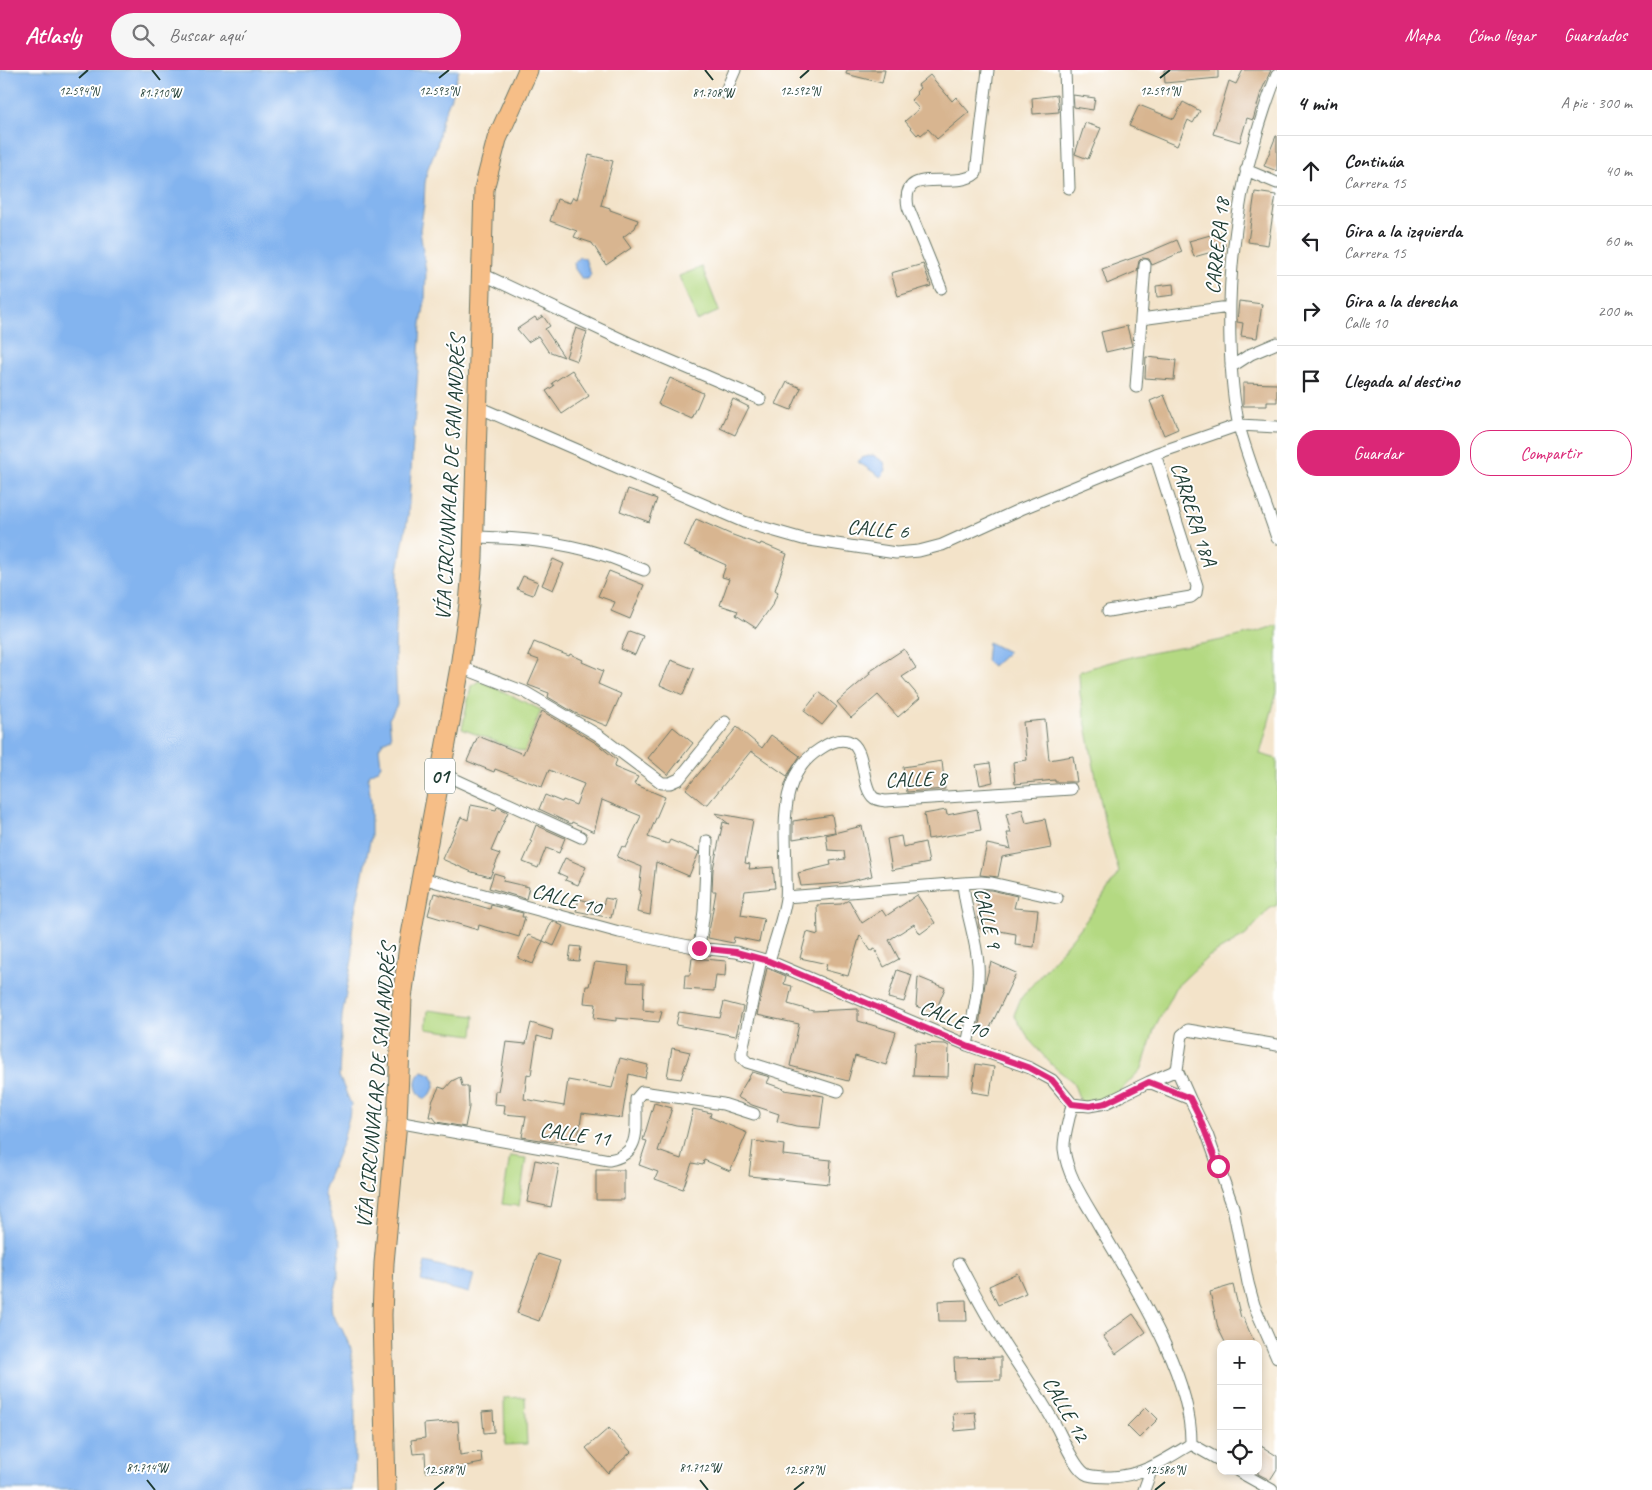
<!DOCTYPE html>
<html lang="es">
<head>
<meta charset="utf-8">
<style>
	:root { --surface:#fff; --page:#f6f6f6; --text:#202124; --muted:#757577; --line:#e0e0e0; --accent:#db2777 }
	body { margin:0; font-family:Caveat,sans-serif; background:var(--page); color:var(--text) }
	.controls { position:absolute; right:15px; bottom:15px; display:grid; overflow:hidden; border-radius:10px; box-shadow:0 2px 8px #0003 }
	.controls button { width:45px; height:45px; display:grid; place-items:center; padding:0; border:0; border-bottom:1px solid var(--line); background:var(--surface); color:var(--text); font:25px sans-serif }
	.stop { position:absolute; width:15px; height:15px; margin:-11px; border:4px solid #db2777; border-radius:50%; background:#fff }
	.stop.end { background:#db2777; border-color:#fff; box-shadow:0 1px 5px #0008 }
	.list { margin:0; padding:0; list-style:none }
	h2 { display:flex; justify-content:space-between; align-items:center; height:65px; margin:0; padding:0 20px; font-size:21px }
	h2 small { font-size:16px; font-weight:400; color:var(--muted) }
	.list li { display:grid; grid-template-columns:32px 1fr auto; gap:15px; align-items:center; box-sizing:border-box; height:70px; padding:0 20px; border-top:1px solid var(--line) }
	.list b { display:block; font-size:19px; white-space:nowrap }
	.list p { margin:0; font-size:16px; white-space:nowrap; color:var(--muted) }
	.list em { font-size:16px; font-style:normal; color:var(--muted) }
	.actions { display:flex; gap:10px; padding:15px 20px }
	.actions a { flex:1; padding:11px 0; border:1px solid var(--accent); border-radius:20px; text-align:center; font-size:18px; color:var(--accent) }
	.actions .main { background:var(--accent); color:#fff }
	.icon { flex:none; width:28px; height:28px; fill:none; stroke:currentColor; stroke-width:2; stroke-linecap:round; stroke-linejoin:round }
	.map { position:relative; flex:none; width:1277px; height:1420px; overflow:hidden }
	header { display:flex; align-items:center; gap:30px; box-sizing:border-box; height:70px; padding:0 25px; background:var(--accent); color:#fff }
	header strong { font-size:24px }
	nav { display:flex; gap:28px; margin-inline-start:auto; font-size:18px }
	.search { width:350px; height:45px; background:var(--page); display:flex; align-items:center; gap:12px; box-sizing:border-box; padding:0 18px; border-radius:28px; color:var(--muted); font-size:19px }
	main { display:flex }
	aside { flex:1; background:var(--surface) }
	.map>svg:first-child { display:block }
	.green { fill:#b4d982; stroke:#6a8b5b }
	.water { fill:#83b4ef; stroke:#517892 }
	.building { fill:#d8b590 }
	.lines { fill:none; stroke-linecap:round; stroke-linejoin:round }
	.minor-casing { stroke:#697768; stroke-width:13 }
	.trunk-casing { stroke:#697768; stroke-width:21 }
	.minor { stroke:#fff; stroke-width:11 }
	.trunk { stroke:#f6be87; stroke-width:19 }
	.route { stroke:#db2777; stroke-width:6 }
	.ticks { fill:none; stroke:#1f3d34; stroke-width:2 }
	.labels { text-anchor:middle; stroke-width:4; stroke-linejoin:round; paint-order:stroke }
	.shield { fill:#fff; stroke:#627771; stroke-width:1 }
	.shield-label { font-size:20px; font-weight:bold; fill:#1f3d34 }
	.street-label { font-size:21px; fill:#1f3d34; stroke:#fff }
	.ticks-label { font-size:12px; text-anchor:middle; fill:#1f3d34; stroke:#fff; stroke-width:4; stroke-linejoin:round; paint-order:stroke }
</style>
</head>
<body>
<header>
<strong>Atlasly</strong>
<div class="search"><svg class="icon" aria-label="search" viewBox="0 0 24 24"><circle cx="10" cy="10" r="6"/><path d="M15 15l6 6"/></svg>Buscar aquí</div>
<nav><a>Mapa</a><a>Cómo llegar</a><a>Guardados</a></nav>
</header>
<main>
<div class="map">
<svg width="1277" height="1420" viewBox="0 0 1277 1420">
	<rect width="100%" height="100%" fill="#fff"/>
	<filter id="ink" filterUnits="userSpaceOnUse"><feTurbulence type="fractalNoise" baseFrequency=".02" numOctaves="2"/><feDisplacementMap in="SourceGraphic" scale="10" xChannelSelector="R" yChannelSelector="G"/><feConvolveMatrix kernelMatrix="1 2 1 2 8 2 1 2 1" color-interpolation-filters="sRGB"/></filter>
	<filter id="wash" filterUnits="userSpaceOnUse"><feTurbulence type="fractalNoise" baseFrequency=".0096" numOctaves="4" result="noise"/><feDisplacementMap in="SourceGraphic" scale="20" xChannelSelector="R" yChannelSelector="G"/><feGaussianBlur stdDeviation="1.12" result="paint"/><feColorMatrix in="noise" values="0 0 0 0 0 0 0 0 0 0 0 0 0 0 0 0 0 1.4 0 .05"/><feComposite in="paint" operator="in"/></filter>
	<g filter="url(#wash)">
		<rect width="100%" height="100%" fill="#f3e3c9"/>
		<!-- green -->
		<path class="green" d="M702 197 719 241 697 251 679 206Z
			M1277 555V622L1260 684 1277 689V835L1269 839 1246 865 1208 887 1175 918 1154 960 1142 998 1120 1021 1101 1031 1081 1033 1073 1012 1053 996 1032 973 1014 945 1021 928 1079 860 1101 830 1119 802 1105 754 1080 624 1079 602C1143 578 1213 578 1277 555Z
			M479 611 484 612 541 640 524 682 462 659 471 616Z
			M428 940 475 946 473 965 426 959Z
			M510 1086 526 1088 519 1136 502 1134Z
			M525 1327 527 1374 505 1375 504 1328Z"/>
		<!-- water -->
		<path class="water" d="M0 0H459L450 30 442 49 437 76 428 98 425 113 424 135 420 160 426 202 425 231 421 254 408 446 398 500 395 582 397 635 389 649 391 668 383 672 379 678 381 695 378 700 370 704 368 709 371 733V767L354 845 352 863 353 884 342 946 339 1006 351 1034 349 1047 343 1071 324 1118V1125L341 1174 338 1194V1209L331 1235 332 1243 338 1254 341 1257 351 1279 355 1318V1390L352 1420H0Z
			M579 187 585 188C585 189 590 202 591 204L588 209H582L575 199 574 193Z
			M873 385 884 392 886 400 881 407 858 392 861 388Z
			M988 572 1008 582 993 596 986 591Z
			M423 1001 431 1004 435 1012C434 1019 431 1027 424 1029 415 1022 412 1008 423 1001Z
			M425 1192 474 1204 469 1223 421 1211Z"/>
		<g id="blocks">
			<!-- building -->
			<path class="building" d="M847 0H885L882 13 846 4Z
				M1164 0H1218V8L1165 13Z
				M1243 0H1271L1261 22 1253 50 1247 48 1240 72 1213 64 1229 11 1236 14Z
				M930 5 952 31 956 27 969 42 937 69 928 59 921 65 919 63 917 65 905 51 919 39 911 30 918 24 916 22 920 18 918 15Z
				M1057 25 1059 42 1033 44 1032 28Z
				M1073 25 1095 28 1093 40 1074 37Z
				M1183 32 1200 41 1193 53 1188 50 1177 76 1129 56 1139 35 1174 49Z
				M1085 53 1101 58 1088 89 1075 84Z
				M1276 66H1277V101L1264 96Z
				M589 85 613 91 601 135 610 138V140L638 150 635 158 623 167 631 178 606 195 592 173 574 167 577 161 550 151 557 129 570 133 573 127 577 129Z
				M1255 122 1276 125 1268 175 1248 172Z
				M1221 162 1226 178 1194 187 1189 171Z
				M1177 170 1182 182 1152 195 1149 189 1142 188 1139 191 1137 201 1107 214 1102 199 1144 184Z
				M923 194 931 216 898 226 891 203Z
				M1173 214 1174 225 1157 227 1156 216Z
				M1239 231 1262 234 1257 268 1241 266 1243 253 1237 252Z
				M543 246 550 256 545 259 564 287 548 281 538 266 528 272 517 259 535 247 537 250Z
				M1127 256 1132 276 1106 282 1101 262Z
				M576 258 587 262 577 291 566 287Z
				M1146 287 1176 290 1174 310 1145 308Z
				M572 300 589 326 562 344 546 321 554 316 552 313Z
				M670 308 703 323 692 349 658 334Z
				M787 312 801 318 791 340 776 334Z
				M1243 313 1277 314V332H1267V336H1243Z
				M1164 325 1178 359 1164 365 1150 331Z
				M733 329 749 337 735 365 720 358Z
				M628 419 657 429 649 452 620 441Z
				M696 449 730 464 760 475 761 473 787 484 775 520 778 522 773 534 756 558 736 545 738 541 720 535 729 509 722 507 726 495 684 476Z
				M553 489 564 494 553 520 542 515Z
				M609 501 644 515 630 549 611 541 615 532 598 526Z
				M523 506 538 512 533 525 517 519Z
				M629 561 643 566 635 585 621 579Z
				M534 572 569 586 570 584 583 590 582 592 603 601 598 614 621 624 607 656 575 643 548 627 549 623 528 615 539 590 528 586Z
				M904 579 916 598 902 607 920 628 898 647 878 625 851 648 837 632 870 604 869 602Z
				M671 590 694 599 683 625 660 615Z
				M819 622 837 637 822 655 804 641Z
				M542 641 596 673 617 690 614 697 638 707 634 714 665 727 648 767 668 774 670 770 699 782 689 806 656 792 650 845 637 842 641 821 639 820 642 797 617 787 622 776 626 778 641 746 602 730 594 762 572 752 571 754 539 739 545 725 562 732 563 730 576 735 584 714 549 700 542 717 495 699 494 702 467 691 478 666 523 684Z
				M1045 650 1049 690 1073 686 1077 712H1055V710L1015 714 1013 692 1027 690 1023 652Z
				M673 657 693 673 668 705 648 688Z
				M737 657 762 678 771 665 800 686 787 706 751 681 708 734H704L686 719Z
				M942 691 945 719 907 722 903 697Z
				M990 693 993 712 980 715 976 695Z
				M471 735 496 740 497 737 508 742 491 781 500 784 490 807 472 802 442 789 461 747 468 750Z
				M977 739 981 760 928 769 924 744 946 740 947 745Z
				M1022 739 1026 753 1045 749 1051 778 1002 787 998 807 980 805 987 774 1011 779 1007 763H1011L1006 744Z
				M715 743 753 750 745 793 750 794 749 799 773 797 775 818 745 821 741 845 764 849 759 872 734 867 733 873 708 868 716 821H712L713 799 723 752 729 754Z
				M832 745 835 762 793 769V751Z
				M536 755 565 768 559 783 546 778 538 798 523 792 532 772 530 771Z
				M862 756 872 806 843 813 801 816 798 803 831 795 830 791 845 789 844 781 828 780 826 765Z
				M901 766 903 777 925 772 929 793 892 800 887 769Z
				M565 788 586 797 578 815 565 810 567 807 558 803Z
				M494 803 504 806 503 811 529 817 526 829 489 818Z
				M977 820H991L1017 826 1014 838 1038 840 1034 877 1015 875 1016 864 989 859 988 864 979 858Z
				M434 823 490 839 491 835 523 843 522 847H525L519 867 479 855 478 860 428 845Z
				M917 825 935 853 920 864 914 854 889 870 899 889 884 897 875 879 871 881 860 865 848 906 825 900 827 894 800 888 807 862 818 865 817 835 841 834 849 830 862 853 882 840 886 846Z
				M605 828 615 830 611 848 576 841 579 829 603 835Z
				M552 851 563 856 554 876 543 871Z
				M528 865 543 871 533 894 518 888Z
				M571 876 581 877 579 891 569 890Z
				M692 888 726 891 725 906 716 905 714 921 684 919 685 905H690Z
				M595 892 629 896 627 912 644 913 643 940 662 942 659 952 616 948V951L594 948 596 934 584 933 586 916H589Z
				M991 892 1016 903 988 962 979 956 985 913Z
				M767 898 786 906 784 914 792 916 788 934 813 941 858 939V951L896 962 886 995 855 986 848 1011 790 996 799 954 757 945Z
				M897 900 912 905 904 932 888 928Z
				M918 907 945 918 935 943 916 936Z
				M724 932 743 937 736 966 676 955 679 942 720 948Z
				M531 953 553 960 551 970 537 966 531 1005 527 1004 524 1029 564 1036 568 1010 612 1018 620 988 648 995 645 1008 629 1004 622 1048 582 1043 577 1074 554 1071 553 1072 522 1067 526 1046 504 1044 505 1035 494 1034 495 1021H498L500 1011 506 972 526 974Z
				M915 973 945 974 949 976 948 1007 913 1006Z
				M672 978 690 982 681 1009 667 1007Z
				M976 994 994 997 990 1025 972 1022Z
				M752 1002 770 1007 767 1013 784 1019V1020L824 1026 820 1058 796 1056 777 1051 779 1044 752 1035 737 1027Z
				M460 1007 462 1016H468L469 1037 465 1057 437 1052 433 1047H429L432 1032 439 1017 445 1019 452 1011Z
				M654 1033 672 1038 658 1081 681 1089 693 1039 711 1043 710 1047 747 1063 730 1101 704 1090 703 1095 692 1093 683 1119 655 1109 658 1102 639 1095 647 1071 643 1070Z
				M753 1071 784 1075 783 1085 831 1090 829 1114 749 1106Z
				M535 1090 559 1095 551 1137 527 1132Z
				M596 1100H624V1130H596Z
				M538 1184 560 1191 539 1251 517 1243Z
				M1017 1203 1026 1223 998 1235 989 1216Z
				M1233 1215 1241 1248 1243 1247 1255 1274H1226L1218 1258 1210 1222Z
				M966 1230 967 1251H939L938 1231Z
				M1133 1244 1146 1262 1116 1284 1103 1266Z
				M1001 1287V1310L955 1311 954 1288Z
				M1146 1337 1158 1349 1139 1368 1127 1356Z
				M493 1341 494 1362 484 1363 482 1342Z
				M975 1342 977 1359 955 1361 953 1344Z
				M458 1351 460 1385 481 1382 482 1393 461 1397V1400L426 1402 425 1383 413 1384 411 1370 425 1368 424 1354Z
				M609 1358 631 1382 608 1403 586 1378Z
				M1258 1374 1277 1386V1399L1270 1410 1258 1404Z"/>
		</g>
	</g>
	<g filter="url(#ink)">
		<use href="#blocks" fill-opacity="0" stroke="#697768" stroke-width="1"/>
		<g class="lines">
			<defs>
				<path id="minor" d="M1065 0 1069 118
					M1277 5C1269 24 1263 43 1257 63 1236 132 1228 201 1230 273 1231 300 1233 329 1239 356 1249 393 1265 431 1277 468
					M725 23 735 0
					M1246 100 1277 113
					M480 203 629 273 760 329
					M941 218 908 137C899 92 956 122 976 103L988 0
					M1141 249 1229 237
					M1231 297 1251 284 1277 273
					M1136 317 1145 195
					M478 337 744 452 803 469 896 483 919 481 942 475 1021 439 1155 384 1239 355 1277 357
					M473 467C516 468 559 471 600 484 615 488 629 495 644 500
					M1108 541 1191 527 1196 523 1197 516 1155 384
					M460 597 525 622 598 665 662 713H670L679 709 725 652
					M441 703 581 767
					M422 808 619 862 699 878 736 882 769 891 967 975 1030 998 1052 1010 1072 1034C1070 1047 1063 1067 1064 1079 1067 1105 1084 1130 1097 1152 1132 1213 1192 1302 1191 1374
					M963 813 981 812 992 813 1057 828
					M786 827 963 813C965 841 976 867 978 894 980 921 972 949 967 975
					M699 878 704 841 707 771
					M761 889 742 981V987L747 992 838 1021
					M769 891C775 870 783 849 786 828 787 821 786 812 786 805 786 761 776 706 820 679 827 674 838 668 848 671 867 677 860 717 874 728 877 730 881 730 885 731L1071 719
					M1149 1012 1177 1000
					M1190 1029 1177 1000 1182 965 1188 960 1277 975
					M1072 1034 1089 1036 1106 1033 1149 1012 1190 1029 1207 1064 1233 1137 1248 1213 1254 1235 1277 1288
					M397 1052 609 1090C643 1084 635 1056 636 1029L642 1022 723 1034 754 1044
					M959 1194C972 1218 985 1244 1000 1267 1019 1297 1040 1326 1057 1358 1063 1369 1076 1401 1088 1405 1095 1407 1104 1407 1111 1407 1142 1406 1165 1390 1191 1374
					M1191 1374 1221 1391
					M1238 1401 1272 1420
					M1144 1420 1152 1398"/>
				<path id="trunk" d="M386 1420 382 1245 384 1193 397 1052 402 928 409 876 460 597 469 534 473 488 484 119 497 69 528 0"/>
			</defs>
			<!-- minor casing -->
			<use href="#minor" class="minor-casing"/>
			<!-- trunk casing -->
			<use href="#trunk" class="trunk-casing"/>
			<!-- minor -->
			<use href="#minor" class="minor"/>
			<!-- trunk -->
			<use href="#trunk" class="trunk"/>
		</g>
	</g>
	<g class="lines" filter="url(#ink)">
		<!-- route -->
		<path class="route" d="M699 878 736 882 769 891 967 976 1030 998 1052 1010 1072 1034 1090 1036 1106 1033 1149 1012 1190 1028 1199 1046 1218 1096"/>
	</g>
	<!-- ticks -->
	<path class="ticks" d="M152 0 160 10M705 0 713 10M79 8 88 0M439 8 449 0M800 8 809 0M1160 8 1170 0M147 1410 155 1420M700 1410 708 1420M434 1420 444 1412M794 1420 804 1412M1155 1420 1165 1412"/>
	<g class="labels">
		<!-- shield labels -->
		<rect class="shield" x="425" y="688.5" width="30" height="35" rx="4"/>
		<g class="shield-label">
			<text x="440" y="713">01</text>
		</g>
		<!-- street labels -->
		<g class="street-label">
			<text transform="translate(1217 176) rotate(-84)" y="7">CARRERA 18</text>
			<text transform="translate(450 408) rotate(-87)" y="7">VÍA CIRCUNVALAR DE SAN ANDRÉS</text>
			<text transform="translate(1194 444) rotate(72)" y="7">CARRERA 18A</text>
			<text transform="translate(878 459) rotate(5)" y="7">CALLE 6</text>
			<text transform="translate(916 709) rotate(-2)" y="7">CALLE 8</text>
			<text transform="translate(567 829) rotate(15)" y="7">CALLE 10</text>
			<text transform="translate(988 848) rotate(77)" y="7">CALLE 9</text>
			<text transform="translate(954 949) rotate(22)" y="7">CALLE 10</text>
			<text transform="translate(376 1016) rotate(-85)" y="7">VÍA CIRCUNVALAR DE SAN ANDRÉS</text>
			<text transform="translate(575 1064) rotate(8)" y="7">CALLE 11</text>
			<text transform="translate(1066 1339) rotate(60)" y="7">CALLE 12</text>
		</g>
	</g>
	<g class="ticks-label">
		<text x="79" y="25">12.594°N</text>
		<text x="439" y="25">12.593°N</text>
		<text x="800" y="25">12.592°N</text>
		<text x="1160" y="25">12.591°N</text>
		<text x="160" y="27">81.710°W</text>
		<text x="713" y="27">81.708°W</text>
		<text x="147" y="1402">81.714°W</text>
		<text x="700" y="1402">81.712°W</text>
		<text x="444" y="1404">12.588°N</text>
		<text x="804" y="1404">12.587°N</text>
		<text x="1165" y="1404">12.586°N</text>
	</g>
</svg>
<div class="controls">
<button>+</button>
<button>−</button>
<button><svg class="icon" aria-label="locate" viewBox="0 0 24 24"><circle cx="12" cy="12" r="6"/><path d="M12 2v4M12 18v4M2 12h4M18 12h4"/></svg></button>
</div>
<div class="stop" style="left:1218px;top:1096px"></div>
<div class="stop end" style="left:699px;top:878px"></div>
</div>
<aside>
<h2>4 min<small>A pie · 300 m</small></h2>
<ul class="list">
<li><svg class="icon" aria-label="ahead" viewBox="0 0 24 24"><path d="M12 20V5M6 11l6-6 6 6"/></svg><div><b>Continúa</b><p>Carrera 15</p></div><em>40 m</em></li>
<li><svg class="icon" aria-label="left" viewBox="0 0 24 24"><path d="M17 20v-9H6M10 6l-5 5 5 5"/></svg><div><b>Gira a la izquierda</b><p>Carrera 15</p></div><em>60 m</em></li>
<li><svg class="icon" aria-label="right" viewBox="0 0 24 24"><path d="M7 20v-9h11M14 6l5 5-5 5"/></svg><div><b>Gira a la derecha</b><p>Calle 10</p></div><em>200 m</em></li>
<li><svg class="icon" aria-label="arrive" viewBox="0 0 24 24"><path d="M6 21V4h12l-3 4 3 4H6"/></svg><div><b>Llegada al destino</b></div></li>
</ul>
<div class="actions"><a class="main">Guardar</a><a>Compartir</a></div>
</aside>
</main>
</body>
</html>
